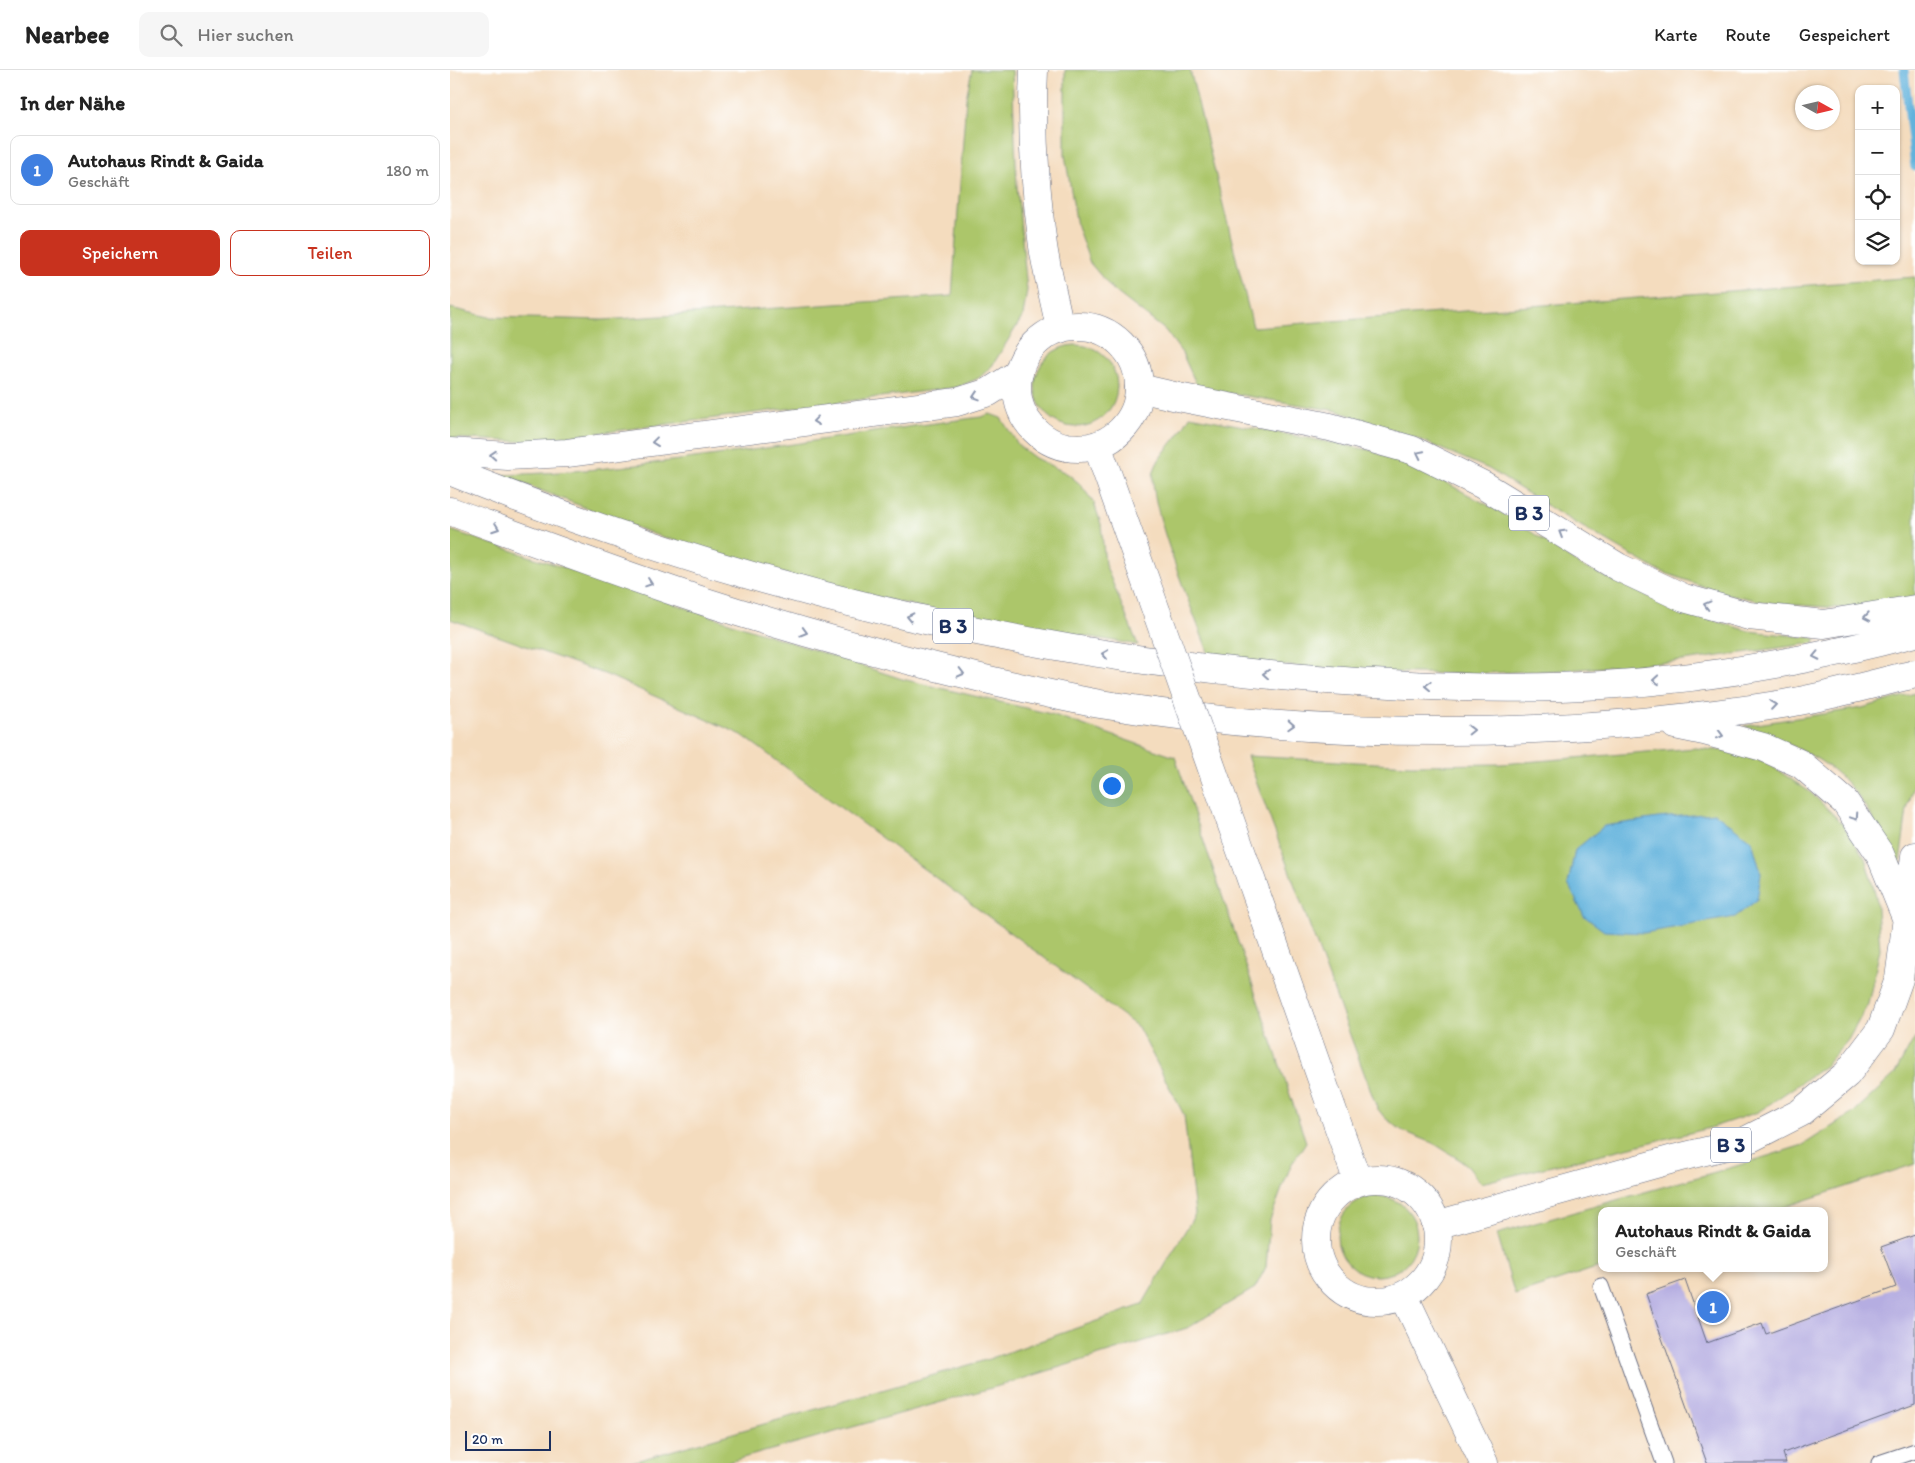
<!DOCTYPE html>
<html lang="de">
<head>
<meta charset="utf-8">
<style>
	:root { --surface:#fff; --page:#f6f6f6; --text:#222; --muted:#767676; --line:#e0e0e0; --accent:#c8321e }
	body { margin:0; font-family:Itim,sans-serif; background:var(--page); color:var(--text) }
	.controls { position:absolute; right:15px; top:15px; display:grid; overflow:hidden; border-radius:10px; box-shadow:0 1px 4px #0004 }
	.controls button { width:45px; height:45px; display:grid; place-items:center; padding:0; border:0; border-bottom:1px solid var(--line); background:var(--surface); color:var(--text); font:25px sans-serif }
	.compass { position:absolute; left:1345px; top:15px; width:45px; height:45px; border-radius:50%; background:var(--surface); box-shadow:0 1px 4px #0004; rotate:98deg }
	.scale { position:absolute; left:15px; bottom:12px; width:86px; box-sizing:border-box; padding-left:5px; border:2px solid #1b2f5e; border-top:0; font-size:14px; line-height:18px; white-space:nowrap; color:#1b2f5e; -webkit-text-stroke:4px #fff; paint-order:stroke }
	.you { position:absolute; left:661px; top:715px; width:18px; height:18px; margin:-12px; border:4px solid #fff; border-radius:50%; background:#1a73e8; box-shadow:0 0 0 8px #1a73e833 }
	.badge { display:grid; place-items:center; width:32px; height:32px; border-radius:50%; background:var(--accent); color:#fff; font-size:16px; font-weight:700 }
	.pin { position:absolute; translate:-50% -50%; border:2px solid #fff; box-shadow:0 1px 5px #0006 }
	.popup { position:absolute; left:1148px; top:1137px; width:230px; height:65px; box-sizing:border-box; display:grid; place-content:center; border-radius:10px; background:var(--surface); filter:drop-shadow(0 1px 4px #0005); font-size:16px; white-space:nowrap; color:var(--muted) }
	.popup b { font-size:19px; color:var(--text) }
	.popup::after { content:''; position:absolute; left:50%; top:100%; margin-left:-10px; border:10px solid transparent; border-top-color:var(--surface) }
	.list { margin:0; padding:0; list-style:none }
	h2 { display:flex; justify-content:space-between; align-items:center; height:65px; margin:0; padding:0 20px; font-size:21px }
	h2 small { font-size:16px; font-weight:400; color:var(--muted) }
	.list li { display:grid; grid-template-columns:32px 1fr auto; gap:15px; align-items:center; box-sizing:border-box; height:70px; margin:0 10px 10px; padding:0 10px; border:1px solid var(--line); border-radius:10px }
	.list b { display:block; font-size:19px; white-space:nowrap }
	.list p { margin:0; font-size:16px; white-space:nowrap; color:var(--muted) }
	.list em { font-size:16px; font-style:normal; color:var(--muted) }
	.actions { display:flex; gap:10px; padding:15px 20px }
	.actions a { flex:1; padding:11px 0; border:1px solid var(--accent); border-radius:10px; text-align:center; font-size:18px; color:var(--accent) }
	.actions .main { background:var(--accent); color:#fff }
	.icon { flex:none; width:28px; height:28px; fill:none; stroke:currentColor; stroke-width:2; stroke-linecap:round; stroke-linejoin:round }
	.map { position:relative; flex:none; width:1465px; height:1393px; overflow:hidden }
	header { display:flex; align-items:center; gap:30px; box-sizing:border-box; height:70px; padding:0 25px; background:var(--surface); border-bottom:1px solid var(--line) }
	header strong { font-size:24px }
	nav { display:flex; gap:28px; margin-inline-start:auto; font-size:18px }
	.search { width:350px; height:45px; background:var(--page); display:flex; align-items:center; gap:12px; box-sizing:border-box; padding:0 18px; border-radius:10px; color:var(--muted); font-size:19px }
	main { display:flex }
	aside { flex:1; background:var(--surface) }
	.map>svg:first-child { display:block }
	.green { fill:#acc66b; stroke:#647a64 }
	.water { fill:#62b2dc; stroke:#3e709d }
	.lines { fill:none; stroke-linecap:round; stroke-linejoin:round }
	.stream { stroke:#62b2dc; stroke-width:9 }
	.building { fill:#b5ade1 }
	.lane-casing { stroke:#676c80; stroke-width:17 }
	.secondary-casing { stroke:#676c80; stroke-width:29 }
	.highway-casing { stroke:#676c80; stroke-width:29 }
	.lane { stroke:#fff; stroke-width:15 }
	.secondary { stroke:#fff; stroke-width:28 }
	.highway { stroke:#fff; stroke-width:28 }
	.secondary-bridge-casing { stroke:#676c80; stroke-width:29; stroke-linecap:butt }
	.secondary-bridge { stroke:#fff; stroke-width:28 }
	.oneway { stroke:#8d97ae }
	.labels { text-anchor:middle; stroke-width:4; stroke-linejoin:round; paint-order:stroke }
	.shield { fill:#fff; stroke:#5f6d8e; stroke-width:1 }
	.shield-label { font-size:20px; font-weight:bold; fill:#1b2f5e }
</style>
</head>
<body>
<header>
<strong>Nearbee</strong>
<div class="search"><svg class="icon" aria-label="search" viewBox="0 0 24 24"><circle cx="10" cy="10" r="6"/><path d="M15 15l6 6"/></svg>Hier suchen</div>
<nav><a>Karte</a><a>Route</a><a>Gespeichert</a></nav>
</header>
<main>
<aside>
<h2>In der Nähe<small></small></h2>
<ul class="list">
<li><span class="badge" style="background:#3f7fe0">1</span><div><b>Autohaus Rindt &amp; Gaida</b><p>Geschäft</p></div><em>180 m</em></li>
</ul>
<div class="actions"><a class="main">Speichern</a><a>Teilen</a></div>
</aside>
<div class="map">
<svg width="1465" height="1393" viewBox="0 0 1465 1393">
	<rect width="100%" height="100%" fill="#fff"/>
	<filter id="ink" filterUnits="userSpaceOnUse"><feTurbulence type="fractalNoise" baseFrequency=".02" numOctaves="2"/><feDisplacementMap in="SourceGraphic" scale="10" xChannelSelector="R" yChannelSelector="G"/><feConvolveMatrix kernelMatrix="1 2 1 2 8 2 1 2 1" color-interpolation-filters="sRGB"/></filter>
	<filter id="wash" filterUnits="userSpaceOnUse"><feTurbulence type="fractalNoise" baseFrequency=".0096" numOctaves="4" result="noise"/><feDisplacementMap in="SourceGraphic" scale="20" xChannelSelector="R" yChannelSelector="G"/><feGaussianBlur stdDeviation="1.12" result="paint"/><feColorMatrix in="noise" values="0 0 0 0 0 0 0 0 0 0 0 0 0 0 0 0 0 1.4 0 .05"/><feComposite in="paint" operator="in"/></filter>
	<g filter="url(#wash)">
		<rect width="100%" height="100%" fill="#f4dcbe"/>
		<!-- green -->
		<path class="green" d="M522 0H562L567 117 577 220 573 246 542 296 529 308 508 317 78 372 0 368V238L39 247 153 250 502 226 516 28Z
			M615 0H740L803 257 1465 207V532L1389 538 1319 533 1269 522 1207 500 1112 445 1039 399 968 369 888 341 748 318 732 283 715 260 662 219 640 193 627 156 615 85Z
			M585 316a41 41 0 1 1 82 0a41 41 0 1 1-82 0Z
			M540 344 551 348 569 376 585 388 618 404 630 414 644 433 651 454 655 494 688 575 491 542 358 511 206 465 51 405C212 400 371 367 531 347Z
			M740 346 920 380 980 404 1058 446 1131 496 1227 539 1299 561 1365 568V573L1233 591 1117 600 1012 604 920 602 761 590C749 556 695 429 704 401 708 388 717 379 725 369 731 362 735 354 740 346Z
			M0 460 452 609 601 644 725 687 856 1072 841 1095 820 1150 816 1197 805 1218 737 1258 552 1315 275 1393H179L536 1290 692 1235 745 1144 734 1045 688 957 292 665 157 605 0 549Z
			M1465 623V712L1457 739 1449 800C1433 769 1416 729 1390 706 1365 682 1325 669 1294 656L1412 638Z
			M1245 678 1275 681 1314 691 1360 722 1391 752 1415 788 1426 826 1430 879 1418 934 1398 970 1375 996 1308 1042 1260 1058 1031 1113 1015 1093 983 1073 953 1061 935 1048 927 1038 797 686 961 695 1051 694Z
			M1465 967V1094L1322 1141H1152V1196L1065 1225 1047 1164 1283 1097 1353 1075 1403 1043 1444 1005Z
			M887 1166a40 40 0 1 1 80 0a40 40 0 1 1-80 0Z"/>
		<!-- water -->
		<path class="water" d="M1265 743 1302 771 1311 803 1307 830 1285 847 1194 863 1154 861 1134 846 1118 814 1125 780 1154 756 1208 748Z"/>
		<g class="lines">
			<!-- stream -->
			<path class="stream" d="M1454 0 1465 97"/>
		</g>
		<g id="blocks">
			<!-- building -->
			<path class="building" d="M1465 1165V1335L1333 1383 1336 1393H1257L1196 1224 1235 1210 1257 1273 1312 1253 1316 1264 1446 1217 1431 1177Z"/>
		</g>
	</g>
	<g filter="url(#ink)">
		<use href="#blocks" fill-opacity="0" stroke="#676c80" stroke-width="1"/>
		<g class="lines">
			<defs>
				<path id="lane" d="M1151 1216 1214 1393
					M1429 1393 1465 1381"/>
				<path id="secondary" d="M584 0C581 59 585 118 593 176 597 204 605 231 610 259
					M567 317a61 61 0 1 1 122 0a61 61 0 1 1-122 0Z
					M647 375 708 546
					M767 713 908 1112
					M866 1170a61 61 0 1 1 122 0a61 61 0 1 1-122 0Z
					M954 1226 1034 1393"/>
				<path id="highway" d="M689 318 728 327 880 357 962 380 1033 415 1168 497 1234 528 1299 546 1374 554 1465 539
					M0 382 58 386 117 383 507 332 539 322 569 303
					M0 401C272 512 560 583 853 608 953 616 1053 621 1153 615 1259 609 1363 590 1465 563
					M0 441C85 472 170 504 256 532 337 558 419 581 502 601 551 613 600 625 650 634 872 670 1110 670 1333 634 1377 627 1421 614 1465 604
					M1225 655 1254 661 1313 677 1351 694 1395 732 1430 784 1457 850
					M986 1155 1227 1088 1293 1072 1350 1043 1397 1004 1431 959 1449 909 1465 786"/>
			</defs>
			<!-- lane casing -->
			<use href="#lane" class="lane-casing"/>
			<!-- secondary casing -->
			<use href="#secondary" class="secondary-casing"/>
			<!-- highway casing -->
			<use href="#highway" class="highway-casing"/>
			<!-- lane -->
			<use href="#lane" class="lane"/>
			<!-- secondary -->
			<use href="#secondary" class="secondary"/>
			<!-- highway -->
			<use href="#highway" class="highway"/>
			<defs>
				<path id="secondary-bridge" d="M708 546 767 713"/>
			</defs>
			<!-- secondary-bridge casing -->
			<use href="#secondary-bridge" class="secondary-bridge-casing"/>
			<!-- secondary-bridge -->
			<use href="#secondary-bridge" class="secondary-bridge"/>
		</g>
		<!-- one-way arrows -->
		<defs><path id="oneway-chevron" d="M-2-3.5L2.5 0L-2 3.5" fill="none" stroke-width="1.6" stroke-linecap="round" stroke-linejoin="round" transform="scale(1.25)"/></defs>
		<g class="oneway">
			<use href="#oneway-chevron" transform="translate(526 326) rotate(162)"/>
			<use href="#oneway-chevron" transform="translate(366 351) rotate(173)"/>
			<use href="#oneway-chevron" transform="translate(205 372) rotate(173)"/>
			<use href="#oneway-chevron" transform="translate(970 384) rotate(-154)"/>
			<use href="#oneway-chevron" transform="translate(43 385) rotate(-176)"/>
			<use href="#oneway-chevron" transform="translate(46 458) rotate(20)"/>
			<use href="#oneway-chevron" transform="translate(1112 463) rotate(-149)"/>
			<use href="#oneway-chevron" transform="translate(199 513) rotate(19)"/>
			<use href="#oneway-chevron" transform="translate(1257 535) rotate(-165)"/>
			<use href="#oneway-chevron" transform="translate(460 547) rotate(-167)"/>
			<use href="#oneway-chevron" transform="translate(1417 547) rotate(170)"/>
			<use href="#oneway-chevron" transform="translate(354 562) rotate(16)"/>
			<use href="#oneway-chevron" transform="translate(655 584) rotate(-171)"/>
			<use href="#oneway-chevron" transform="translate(1366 586) rotate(168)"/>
			<use href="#oneway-chevron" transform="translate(511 603) rotate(14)"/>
			<use href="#oneway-chevron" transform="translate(816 604) rotate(-175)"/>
			<use href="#oneway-chevron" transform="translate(1206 610) rotate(175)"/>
			<use href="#oneway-chevron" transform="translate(978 616) rotate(-178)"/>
			<use href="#oneway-chevron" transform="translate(1323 635) rotate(-8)"/>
			<use href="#oneway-chevron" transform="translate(841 655) rotate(3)"/>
			<use href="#oneway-chevron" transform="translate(1021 660) rotate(-1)"/>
			<use href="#oneway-chevron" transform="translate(1270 665) rotate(15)"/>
			<use href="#oneway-chevron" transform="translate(1405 747) rotate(56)"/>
		</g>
	</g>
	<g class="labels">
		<!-- shield labels -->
		<g class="shield">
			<rect x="1059" y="425.5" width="40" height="35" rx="4"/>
			<rect x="483" y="538.5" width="40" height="35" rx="4"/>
			<rect x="1261" y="1057.5" width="40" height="35" rx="4"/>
		</g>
		<g class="shield-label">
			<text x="1079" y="450">B 3</text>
			<text x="503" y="563">B 3</text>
			<text x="1281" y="1082">B 3</text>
		</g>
	</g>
</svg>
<div class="controls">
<button>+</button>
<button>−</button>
<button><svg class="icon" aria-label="locate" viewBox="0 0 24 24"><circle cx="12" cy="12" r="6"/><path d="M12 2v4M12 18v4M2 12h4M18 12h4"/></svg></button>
<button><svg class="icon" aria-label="layers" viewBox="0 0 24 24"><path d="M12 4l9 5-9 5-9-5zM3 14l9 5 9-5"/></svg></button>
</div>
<svg class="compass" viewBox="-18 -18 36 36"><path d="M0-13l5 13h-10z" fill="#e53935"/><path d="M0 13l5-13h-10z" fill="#767676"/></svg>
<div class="scale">20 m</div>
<div class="you"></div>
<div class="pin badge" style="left:1263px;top:1237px;background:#3f7fe0">1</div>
<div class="popup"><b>Autohaus Rindt &amp; Gaida</b>Geschäft</div>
</div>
</main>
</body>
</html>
